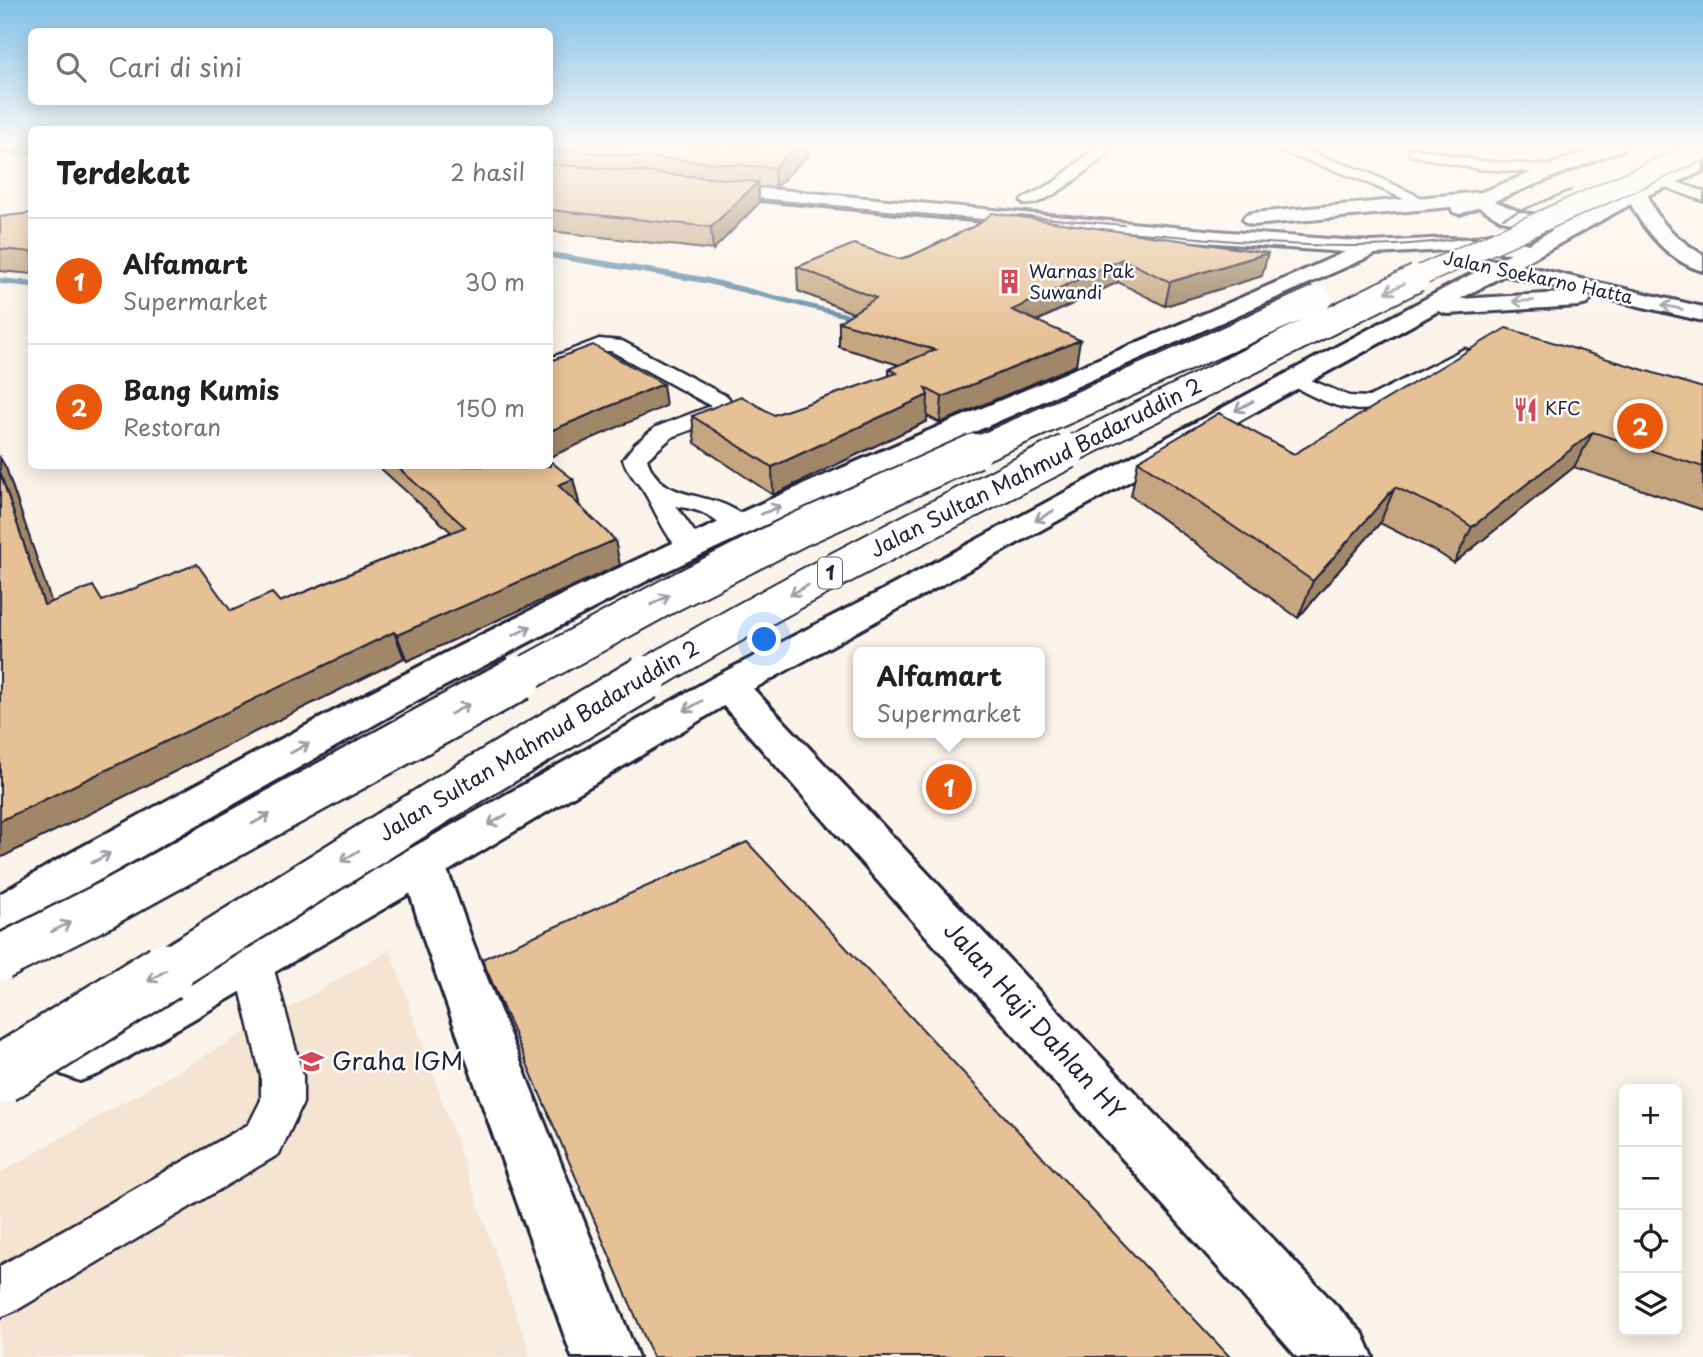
<!DOCTYPE html>
<html lang="id">
<head>
<meta charset="utf-8">
<style>
	:root { --surface:#fff; --page:#f6f6f6; --text:#202124; --muted:#757577; --line:#e0e0e0; --accent:#ea580c }
	body { margin:0; font-family:"Playpen Sans",sans-serif; background:var(--page); color:var(--text) }
	.controls { position:absolute; right:21px; bottom:21px; display:grid; overflow:hidden; border-radius:10px; box-shadow:0 4px 18px #0003 }
	.controls button { width:63px; height:63px; display:grid; place-items:center; padding:0; border:0; border-bottom:2px solid var(--line); background:var(--surface); color:var(--text); font:35px sans-serif }
	.you { position:absolute; left:765px; top:640px; width:24px; height:24px; margin:-18px; border:5px solid #fff; border-radius:50%; background:#1a73e8; box-shadow:0 0 0 10px #1a73e833 }
	.badge { display:grid; place-items:center; width:46px; height:46px; border-radius:50%; background:var(--accent); color:#fff; font-size:23px; font-weight:700 }
	.pin { position:absolute; translate:-50% -50%; border:4px solid #fff; box-shadow:0 2px 7px #0006 }
	.popup { position:absolute; left:853px; top:647px; width:192px; height:91px; box-sizing:border-box; display:grid; place-content:center; border-radius:10px; background:var(--surface); filter:drop-shadow(0 2px 5px #0005); font-size:23px; white-space:nowrap; color:var(--muted) }
	.popup b { font-size:26px; color:var(--text) }
	.popup::after { content:''; position:absolute; left:50%; top:100%; margin-left:-14px; border:14px solid transparent; border-top-color:var(--surface) }
	.list { margin:0; padding:0; list-style:none }
	h2 { display:flex; justify-content:space-between; align-items:center; height:91px; margin:0; padding:0 28px; font-size:30px }
	h2 small { font-size:23px; font-weight:400; color:var(--muted) }
	.list li { display:grid; grid-template-columns:46px 1fr auto; gap:21px; align-items:center; box-sizing:border-box; height:126px; padding:0 28px; border-top:2px solid var(--line) }
	.list b { display:block; font-size:26px; white-space:nowrap }
	.list p { margin:0; font-size:23px; white-space:nowrap; color:var(--muted) }
	.list em { font-size:23px; font-style:normal; color:var(--muted) }
	.icon { flex:none; width:38px; height:38px; fill:none; stroke:currentColor; stroke-width:2; stroke-linecap:round; stroke-linejoin:round }
	.map { position:relative; flex:none; width:1703px; height:1357px; overflow:hidden }
	.search { position:absolute; background:var(--surface); box-shadow:0 4px 18px #0003; left:28px; top:28px; width:525px; height:77px; display:flex; align-items:center; gap:18px; box-sizing:border-box; padding:0 24px; border-radius:10px; color:var(--muted); font-size:26px }
	.panel { position:absolute; background:var(--surface); box-shadow:0 4px 18px #0003; left:28px; top:126px; width:525px; height:343px; border-radius:10px }
	.map>svg:first-child { display:block }
	.built { fill:#f4e4d1 }
	.lines { fill:none; stroke-linecap:round; stroke-linejoin:round }
	.stream { fill:#608ca5; fill-rule:evenodd }
	.lane-casing { stroke:#22223b; stroke-width:5 }
	.street-casing { stroke:#22223b; stroke-width:6 }
	.secondary-casing { stroke:#22223b; stroke-width:6 }
	.highway-casing { stroke:#22223b; stroke-width:6 }
	.lane { fill:#fff; fill-rule:evenodd }
	.street { fill:#fff; fill-rule:evenodd }
	.secondary { fill:#fff; fill-rule:evenodd }
	.highway { fill:#fff; fill-rule:evenodd }
	.tram { stroke:#22223b; stroke-width:2 }
	.highway-bridge-far4-casing { stroke:#22223b; stroke-width:23; stroke-linecap:butt }
	.highway-bridge-far3-casing { stroke:#22223b; stroke-width:30; stroke-linecap:butt }
	.highway-bridge-far2-casing { stroke:#22223b; stroke-width:38; stroke-linecap:butt }
	.highway-bridge-far1-casing { stroke:#22223b; stroke-width:49; stroke-linecap:butt }
	.highway-bridge-casing { stroke:#22223b; stroke-width:62; stroke-linecap:butt }
	.highway-bridge-far4 { stroke:#fff; stroke-width:20 }
	.highway-bridge-far3 { stroke:#fff; stroke-width:26 }
	.highway-bridge-far2 { stroke:#fff; stroke-width:34 }
	.highway-bridge-far1 { stroke:#fff; stroke-width:44 }
	.highway-bridge { stroke:#fff; stroke-width:57 }
	.wall { fill:#c6a681; stroke:#22223b; stroke-width:2 }
	.shaded-wall { fill:#a18769; stroke:#22223b; stroke-width:2 }
	.building { fill:#e6c196; stroke:#22223b; stroke-width:2 }
	.oneway { stroke:#9c9ca7 }
	.labels { text-anchor:middle; stroke-width:5; stroke-linejoin:round; paint-order:stroke }
	.far-poi-label { font-size:18px; fill:#22223b; stroke:#fff; text-anchor:start }
	.far-street-label { font-size:18px; fill:#22223b; stroke:#fff }
	.shield { fill:#fff; stroke:#646476; stroke-width:2 }
	.shield-label { font-size:19px; font-weight:bold; fill:#22223b }
	.street-label { font-size:21px; fill:#22223b; stroke:#fff }
	.near-street-label { font-size:24px; fill:#22223b; stroke:#fff }
	.near-poi-label { font-size:24px; fill:#22223b; stroke:#fff; text-anchor:start }
</style>
</head>
<body>
<div class="map">
<svg width="1703" height="1357" viewBox="0 0 1703 1357">
	<rect width="100%" height="100%" fill="#faf3ea"/>
	<filter id="ink" filterUnits="userSpaceOnUse"><feTurbulence type="fractalNoise" baseFrequency=".0143" numOctaves="2"/><feDisplacementMap in="SourceGraphic" scale="14" xChannelSelector="R" yChannelSelector="G"/><feConvolveMatrix kernelMatrix="1 2 1 2 8 2 1 2 1" color-interpolation-filters="sRGB"/></filter>
	<g filter="url(#ink)">
		<!-- built -->
		<path class="built" d="M390 950 531 1357H0V1173Z"/>
		<g class="lines">
			<!-- stream -->
			<path class="stream" d="M550 252 704 277 877 321 871 324 704 283 550 258Z
				M0 278 32 281V287L0 284Z"/>
			<defs>
				<path id="lane" d="M1099 145H1115C1100 161 1045 209 1024 204L1021 201 1024 198 1053 183Z
					M1276 145H1290L1369 173 1433 203 1430 206H1420L1359 179 1277 150Z
					M1415 148 1479 161 1556 166 1563 170 1556 174 1479 169 1410 155V149Z
					M1662 177 1703 191V201L1657 184 1655 181 1657 178Z
					M599 339 622 341 728 397 733 406 720 419 672 437 647 459C662 509 723 485 751 525L747 530C728 535 720 522 705 514 696 509 685 508 676 506L705 547 701 552C696 554 690 556 685 553 669 545 656 512 647 497 640 483 628 475 623 459L635 444 656 427 711 406 611 351H602L550 371V358Z
					M1464 349 1471 351 1474 355 1471 359C1440 377 1390 416 1352 409 1329 406 1308 394 1287 383L1284 379 1287 375 1294 373 1349 396 1369 397Z
					M252 942 266 947 271 959 303 1076V1103L279 1154 17 1310 0 1317V1266L249 1124 261 1100V1076L233 959 238 947Z"/>
				<path id="street" d="M424 844 440 850 473 943 638 1357H572L425 943 401 863 408 850Z"/>
				<path id="secondary" d="M728 673 742 677 1363 1334 1373 1357H1297L714 695 709 686 714 677Z"/>
				<path id="highway" d="M1601 145H1626L1623 149 1494 201 1523 213 1572 220 1630 189 1703 159V171L1648 195C1657 223 1679 240 1703 255V271C1672 263 1644 232 1631 204L1521 265 1703 307V321L1588 294 1591 299 1587 304 1579 306 1447 314 1438 311 742 695 440 876 99 1074 80 1081 61 1074 53 1056 61 1038 408 850 714 677 887 588 1481 269 1479 265 1482 260H1498L1511 253 1448 250 1375 254 776 520 654 577 418 700 86 888 17 932 0 938V894L54 862C245 758 436 653 634 561 868 452 1109 358 1345 252L1216 243 707 195 700 193 697 189 700 185 707 183 1216 231 1372 242 1448 238 1519 241 1528 244 1553 230 1501 220 1479 207 1460 214 1453 212 1451 207 1253 225 1246 223 1243 219 1246 215 1253 213 1482 192ZM1504 275 1578 292 1460 299Z"/>
			</defs>
			<!-- lane casing -->
			<use href="#lane" class="lane-casing"/>
			<!-- street casing -->
			<use href="#street" class="street-casing"/>
			<!-- secondary casing -->
			<use href="#secondary" class="secondary-casing"/>
			<!-- highway casing -->
			<use href="#highway" class="highway-casing"/>
			<!-- lane -->
			<use href="#lane" class="lane"/>
			<!-- street -->
			<use href="#street" class="street"/>
			<!-- secondary -->
			<use href="#secondary" class="secondary"/>
			<!-- highway -->
			<use href="#highway" class="highway"/>
			<!-- tram -->
			<path class="tram" d="M739 197 1004 222
				M995 214 1124 225
				M1503 218 1571 190
				M1112 231C1232 239 1389 262 1505 228 1567 210 1636 172 1695 145"/>
			<defs>
				<path id="highway-bridge-far4" d="M1413 279 1703 149"/>
				<path id="highway-bridge-far3" d="M971 453 1318 299
					M1064 453 1417 278"/>
				<path id="highway-bridge-far2" d="M516 679 670 595 796 531 975 451
					M642 679C780 596 924 524 1068 451"/>
				<path id="highway-bridge-far1" d="M0 958 103 906 519 678
					M162 974 441 800 645 678"/>
				<path id="highway-bridge" d="M0 1075 165 972"/>
			</defs>
			<!-- highway-bridge-far4 casing -->
			<use href="#highway-bridge-far4" class="highway-bridge-far4-casing"/>
			<!-- highway-bridge-far3 casing -->
			<use href="#highway-bridge-far3" class="highway-bridge-far3-casing"/>
			<!-- highway-bridge-far2 casing -->
			<use href="#highway-bridge-far2" class="highway-bridge-far2-casing"/>
			<!-- highway-bridge-far1 casing -->
			<use href="#highway-bridge-far1" class="highway-bridge-far1-casing"/>
			<!-- highway-bridge casing -->
			<use href="#highway-bridge" class="highway-bridge-casing"/>
			<!-- highway-bridge-far4 -->
			<use href="#highway-bridge-far4" class="highway-bridge-far4"/>
			<!-- highway-bridge-far3 -->
			<use href="#highway-bridge-far3" class="highway-bridge-far3"/>
			<!-- highway-bridge-far2 -->
			<use href="#highway-bridge-far2" class="highway-bridge-far2"/>
			<!-- highway-bridge-far1 -->
			<use href="#highway-bridge-far1" class="highway-bridge-far1"/>
			<!-- highway-bridge -->
			<use href="#highway-bridge" class="highway-bridge"/>
		</g>
		<!-- wall -->
		<path class="wall" d="M0 145H32V154L0 152Z
			M550 145 808 155 775 188 759 187V203L713 250 550 231Z
			M32 213V274L0 271V217Z
			M979 224 1262 276 1165 306 1118 282 1037 321 1076 365 940 423 927 416V421L773 495 695 443 692 416 774 415 889 376V369L899 365 839 347V322L853 313 798 291 797 267 899 259 911 256Z
			M1703 388V510L1574 467 1454 563 1437 552 1380 523 1298 618 1131 496 1138 461 1294 454Z
			M0 458 6 468 51 602 102 601 231 611 280 602 451 532 378 466H550L573 479 579 503H578L620 565 407 661 404 658 0 858Z"/>
		<!-- shaded-wall -->
		<path class="shaded-wall" d="M26 145H32V154H30Z
			M797 145H808V155L775 188 774 168Z
			M758 182 759 203 713 250 711 227Z
			M1268 253 1262 276 1165 306 1170 282Z
			M1122 259 1118 282 1009 334 1012 310Z
			M1080 340 1076 365 940 423 942 397Z
			M663 384 666 406 550 457V431Z
			M928 395 927 421 773 495 772 467Z
			M1593 432 1574 467 1454 563 1472 527Z
			M0 458 6 468 61 630 44 605 0 472Z
			M573 479 579 503 564 510 558 485Z
			M1395 487 1380 523 1298 618 1313 581Z
			M615 540 620 565 407 661 397 635Z
			M394 632 404 658 0 858V821Z"/>
		<!-- building -->
		<path class="building" d="M550 145H797L774 168 550 149Z
			M550 164 758 182 711 227 550 210Z
			M32 213V252L0 249V217Z
			M992 213 1268 253 1170 282 1122 259 1012 310 1080 340 942 397 925 388 928 395 772 467 692 416 741 396 774 415 897 373 889 369 935 350 839 322 876 298 797 267 854 244 899 259 911 256 979 224Z
			M1506 328 1703 388V467L1593 432 1472 527 1454 515 1395 487 1313 581 1138 461 1219 413 1294 454Z
			M593 345 663 384 550 431V361Z
			M550 461 573 479 558 485 615 540 397 635 394 632 0 821V472L44 605 93 586 102 601 197 564 231 611 272 593 280 602 465 527 396 466H550Z
			M747 842 1230 1357H653L482 959Z"/>
		<!-- one-way arrows -->
		<defs><path id="oneway-shaft" d="M-6 0H5M1.5-3L5.5 0L1.5 3" fill="none" stroke-width="1.6" stroke-linecap="round" stroke-linejoin="round" transform="scale(1.75)"/></defs>
		<g class="oneway">
			<use href="#oneway-shaft" transform="translate(1395 288) rotate(154)"/>
			<use href="#oneway-shaft" transform="translate(1523 301) rotate(178)"/>
			<use href="#oneway-shaft" transform="translate(1672 307) rotate(-167)"/>
			<use href="#oneway-shaft" transform="translate(1244 406) rotate(151)"/>
			<use href="#oneway-shaft" transform="translate(771 510) rotate(-24)"/>
			<use href="#oneway-shaft" transform="translate(1044 516) rotate(151)"/>
			<use href="#oneway-shaft" transform="translate(799 590) rotate(151)"/>
			<use href="#oneway-shaft" transform="translate(660 600) rotate(-28)"/>
			<use href="#oneway-shaft" transform="translate(522 631) rotate(-27)"/>
			<use href="#oneway-shaft" transform="translate(693 706) rotate(150)"/>
			<use href="#oneway-shaft" transform="translate(460 709) rotate(-28)"/>
			<use href="#oneway-shaft" transform="translate(300 748) rotate(-29)"/>
			<use href="#oneway-shaft" transform="translate(261 819) rotate(-29)"/>
			<use href="#oneway-shaft" transform="translate(497 820) rotate(150)"/>
			<use href="#oneway-shaft" transform="translate(350 856) rotate(148)"/>
			<use href="#oneway-shaft" transform="translate(101 858) rotate(-29)"/>
			<use href="#oneway-shaft" transform="translate(61 927) rotate(-27)"/>
			<use href="#oneway-shaft" transform="translate(157 976) rotate(148)"/>
		</g>
	</g>
	<!-- sky -->
	<linearGradient id="sky" x2="0" y2="1"><stop stop-color="#82c0e9"/><stop offset="0.43" stop-color="#fdfaf6"/><stop offset="1" stop-color="#fdfaf6" stop-opacity="0"/></linearGradient>
	<rect width="1703" height="335" fill="url(#sky)"/>
	<!-- icons -->
	<defs>
		<symbol id="building-bare" viewBox="-9 -9 18 18"><path d="M-4-6H4V6H1V3H-1V6H-4ZM-2.5-4.3h1.7v1.8h-1.7ZM.8-4.3h1.7v1.8H.8ZM-2.5-1h1.7V.8h-1.7ZM.8-1h1.7V.8H.8Z" fill="#d1495b" stroke="#fff" stroke-width="2.5" paint-order="stroke"/></symbol>
		<symbol id="restaurant-bare" viewBox="-9 -9 18 18"><path d="M-5-6h1v4h1v-4h1v4h1v-4h1v5L-1.5 .5V6h-2V.5L-5-1ZM5-6V6H3V1.5H1.5Q1.5-4 5-6Z" fill="#d1495b" stroke="#fff" stroke-width="2.5" paint-order="stroke"/></symbol>
		<symbol id="school-bare" viewBox="-9 -9 18 18"><path d="M0-5L7-2L0 1L-7-2ZM-4 1L0 2.5L4 1V4Q0 6-4 4Z" fill="#d1495b" stroke="#fff" stroke-width="2.5" paint-order="stroke"/></symbol>
	</defs>
	<g fill-rule="evenodd">
		<use href="#building-bare" x="992" y="264" width="35" height="35"/>
		<use href="#restaurant-bare" x="1508" y="392" width="35" height="35"/>
		<use href="#school-bare" x="294" y="1044" width="35" height="35"/>
	</g>
	<g class="labels">
		<!-- far-poi labels -->
		<g class="far-poi-label">
			<text x="1029" y="278">Warnas Pak<tspan x="1029" dy="21">Suwandi</tspan></text>
			<text x="1545" y="415">KFC</text>
		</g>
		<!-- far-street labels -->
		<g class="far-street-label">
			<text transform="translate(1538 278) rotate(12)" y="6">Jalan Soekarno Hatta</text>
		</g>
		<!-- shield labels -->
		<rect class="shield" x="818" y="557.5" width="24" height="31" rx="5"/>
		<g class="shield-label">
			<text x="830" y="580">1</text>
		</g>
		<!-- street labels -->
		<g class="street-label">
			<text transform="translate(1036 468) rotate(-27)" y="7">Jalan Sultan Mahmud Badaruddin 2</text>
			<text transform="translate(539 741) rotate(-31)" y="7">Jalan Sultan Mahmud Badaruddin 2</text>
		</g>
		<!-- near-street labels -->
		<g class="near-street-label">
			<text transform="translate(1034 1021) rotate(48)" y="8">Jalan Haji Dahlan HY</text>
		</g>
		<!-- near-poi labels -->
		<g class="near-poi-label">
			<text x="332" y="1070">Graha IGM</text>
		</g>
	</g>
</svg>
<div class="controls">
<button>+</button>
<button>−</button>
<button><svg class="icon" aria-label="locate" viewBox="0 0 24 24"><circle cx="12" cy="12" r="6"/><path d="M12 2v4M12 18v4M2 12h4M18 12h4"/></svg></button>
<button><svg class="icon" aria-label="layers" viewBox="0 0 24 24"><path d="M12 4l9 5-9 5-9-5zM3 14l9 5 9-5"/></svg></button>
</div>
<div class="you"></div>
<div class="pin badge" style="left:949px;top:787px">1</div>
<div class="popup"><b>Alfamart</b>Supermarket</div>
<div class="pin badge" style="left:1640px;top:426px">2</div>
<div class="search"><svg class="icon" aria-label="search" viewBox="0 0 24 24"><circle cx="10" cy="10" r="6"/><path d="M15 15l6 6"/></svg>Cari di sini</div>
<section class="panel">
<h2>Terdekat<small>2 hasil</small></h2>
<ul class="list">
<li><span class="badge">1</span><div><b>Alfamart</b><p>Supermarket</p></div><em>30 m</em></li>
<li><span class="badge">2</span><div><b>Bang Kumis</b><p>Restoran</p></div><em>150 m</em></li>
</ul>
</section>
</div>
</body>
</html>
